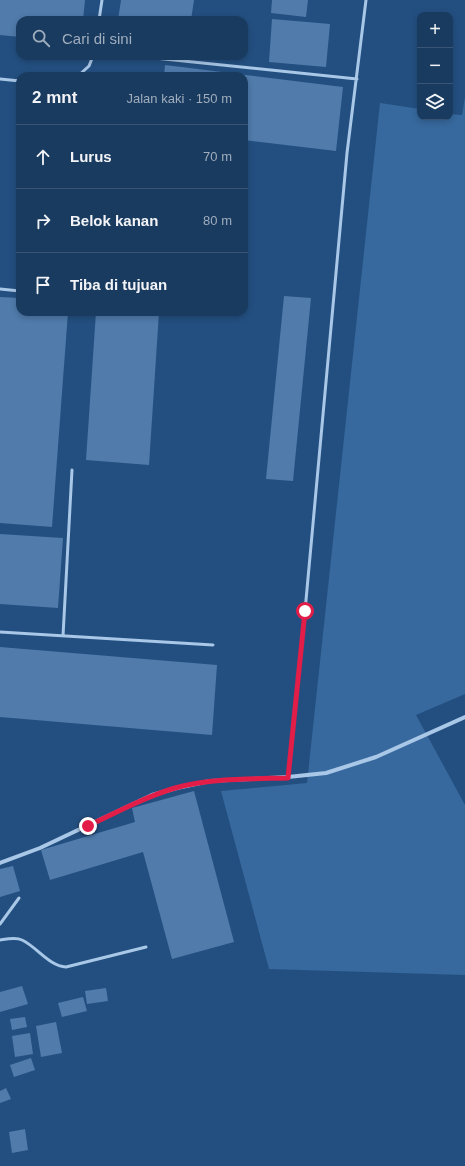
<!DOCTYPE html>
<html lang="id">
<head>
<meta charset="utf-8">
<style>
	:root { --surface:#1a3b60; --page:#274669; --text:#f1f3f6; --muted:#9fadbd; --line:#385575 }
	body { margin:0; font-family:Helvetica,sans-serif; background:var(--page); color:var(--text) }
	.controls { position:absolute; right:12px; top:12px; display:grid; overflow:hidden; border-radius:8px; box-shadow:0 2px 6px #0003 }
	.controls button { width:36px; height:36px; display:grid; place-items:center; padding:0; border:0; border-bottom:1px solid var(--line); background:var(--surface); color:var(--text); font:20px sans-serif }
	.stop { position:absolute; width:12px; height:12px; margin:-9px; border:3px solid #e11d48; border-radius:50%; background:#fff }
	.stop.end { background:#e11d48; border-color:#fff; box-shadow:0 1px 4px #0008 }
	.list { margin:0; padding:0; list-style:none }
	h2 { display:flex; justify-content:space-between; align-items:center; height:52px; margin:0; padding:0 16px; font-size:17px }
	h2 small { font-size:13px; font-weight:400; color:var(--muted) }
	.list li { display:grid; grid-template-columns:26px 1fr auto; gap:12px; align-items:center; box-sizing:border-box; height:64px; padding:0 16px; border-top:1px solid var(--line) }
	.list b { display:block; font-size:15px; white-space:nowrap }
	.list em { font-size:13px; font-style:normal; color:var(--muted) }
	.icon { flex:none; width:22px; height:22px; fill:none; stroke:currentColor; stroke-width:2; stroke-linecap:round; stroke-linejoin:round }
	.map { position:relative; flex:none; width:465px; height:1166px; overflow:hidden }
	.search { position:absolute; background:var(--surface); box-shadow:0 2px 6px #0003; left:16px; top:16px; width:232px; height:44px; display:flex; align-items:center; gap:10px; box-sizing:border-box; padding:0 14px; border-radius:12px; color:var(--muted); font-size:15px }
	.panel { position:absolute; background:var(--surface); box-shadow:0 2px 6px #0003; left:16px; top:72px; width:232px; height:244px; border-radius:12px }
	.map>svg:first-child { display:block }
	.green { fill:#37699e }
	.building { fill:#507bab }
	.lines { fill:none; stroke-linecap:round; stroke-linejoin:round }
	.service { stroke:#a9c7e7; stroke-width:3 }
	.minor { stroke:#a9c7e7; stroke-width:4 }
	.route { stroke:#e11d48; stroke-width:5 }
</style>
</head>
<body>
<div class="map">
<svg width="465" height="1166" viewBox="0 0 465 1166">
	<rect width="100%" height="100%" fill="#234f80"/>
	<!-- green -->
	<path class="green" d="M465 97V694L416 715 465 805V975L269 969 221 791 307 783 380 103 420 109V117H450V114L462 115Z"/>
	<!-- building -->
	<path class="building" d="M0 0H85L83 20H20V37L0 35Z
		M121 0H194L191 20H118Z
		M272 0H308L306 17 271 13Z
		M272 19 330 24 326 67 269 62Z
		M165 65 343 87 336 151 244 140V76H164Z
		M284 296 311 298 293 481 266 479Z
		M0 297 20 298V312H68L52 527 0 523Z
		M96 312H159L149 465 86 460Z
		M0 534 63 538 58 608 0 604Z
		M0 647 217 665 212 735 0 717Z
		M194 791 234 942 172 959 143 852 50 880 41 850 135 822 132 808Z
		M13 866 20 891 0 897V869Z
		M22 986 28 1004 0 1012V992Z
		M106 988 108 1001 87 1004 85 991Z
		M83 997 87 1011 62 1017 58 1003Z
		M25 1017 27 1027 12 1030 10 1019Z
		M56 1022 62 1053 41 1057 36 1026Z
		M30 1033 33 1054 15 1057 12 1036Z
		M31 1058 35 1070 14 1077 10 1065Z
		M6 1088 11 1099 0 1103V1091Z
		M25 1129 28 1150 12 1153 9 1132Z"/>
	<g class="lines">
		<!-- service -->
		<path class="service" d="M99 20 102 0
			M135 56 357 79
			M78 76 89 66 93 56
			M0 79 20 81
			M0 289 20 291
			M0 632 213 645
			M63 636 72 470
			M288 777 305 611 347 153 366 0
			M0 924 19 898
			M0 940C7 939 16 937 22 940 37 947 49 966 66 967L146 947"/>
		<!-- minor -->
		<path class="minor" d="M0 863 40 848 152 795 177 788 210 781 288 777 326 773 376 757 465 717"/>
	</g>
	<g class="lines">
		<!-- route -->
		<path class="route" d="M88 826C117 812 145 797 175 788 211 778 251 779 288 778L305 611"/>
	</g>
</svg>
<div class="controls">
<button>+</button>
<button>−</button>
<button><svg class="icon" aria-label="layers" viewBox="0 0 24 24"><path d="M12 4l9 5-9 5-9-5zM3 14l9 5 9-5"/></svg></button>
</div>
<div class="stop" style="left:305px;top:611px"></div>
<div class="stop end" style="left:88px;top:826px"></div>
<div class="search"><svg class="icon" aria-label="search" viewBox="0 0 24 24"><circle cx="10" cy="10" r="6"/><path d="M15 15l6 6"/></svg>Cari di sini</div>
<section class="panel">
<h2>2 mnt<small>Jalan kaki · 150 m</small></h2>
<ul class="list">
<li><svg class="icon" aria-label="ahead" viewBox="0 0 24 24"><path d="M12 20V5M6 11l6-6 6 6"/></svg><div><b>Lurus</b></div><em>70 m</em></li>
<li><svg class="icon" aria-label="right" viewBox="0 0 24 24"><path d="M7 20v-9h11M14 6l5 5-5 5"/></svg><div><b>Belok kanan</b></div><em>80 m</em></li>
<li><svg class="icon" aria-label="arrive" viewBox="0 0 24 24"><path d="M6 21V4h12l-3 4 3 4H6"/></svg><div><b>Tiba di tujuan</b></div></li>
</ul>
</section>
</div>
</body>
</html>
